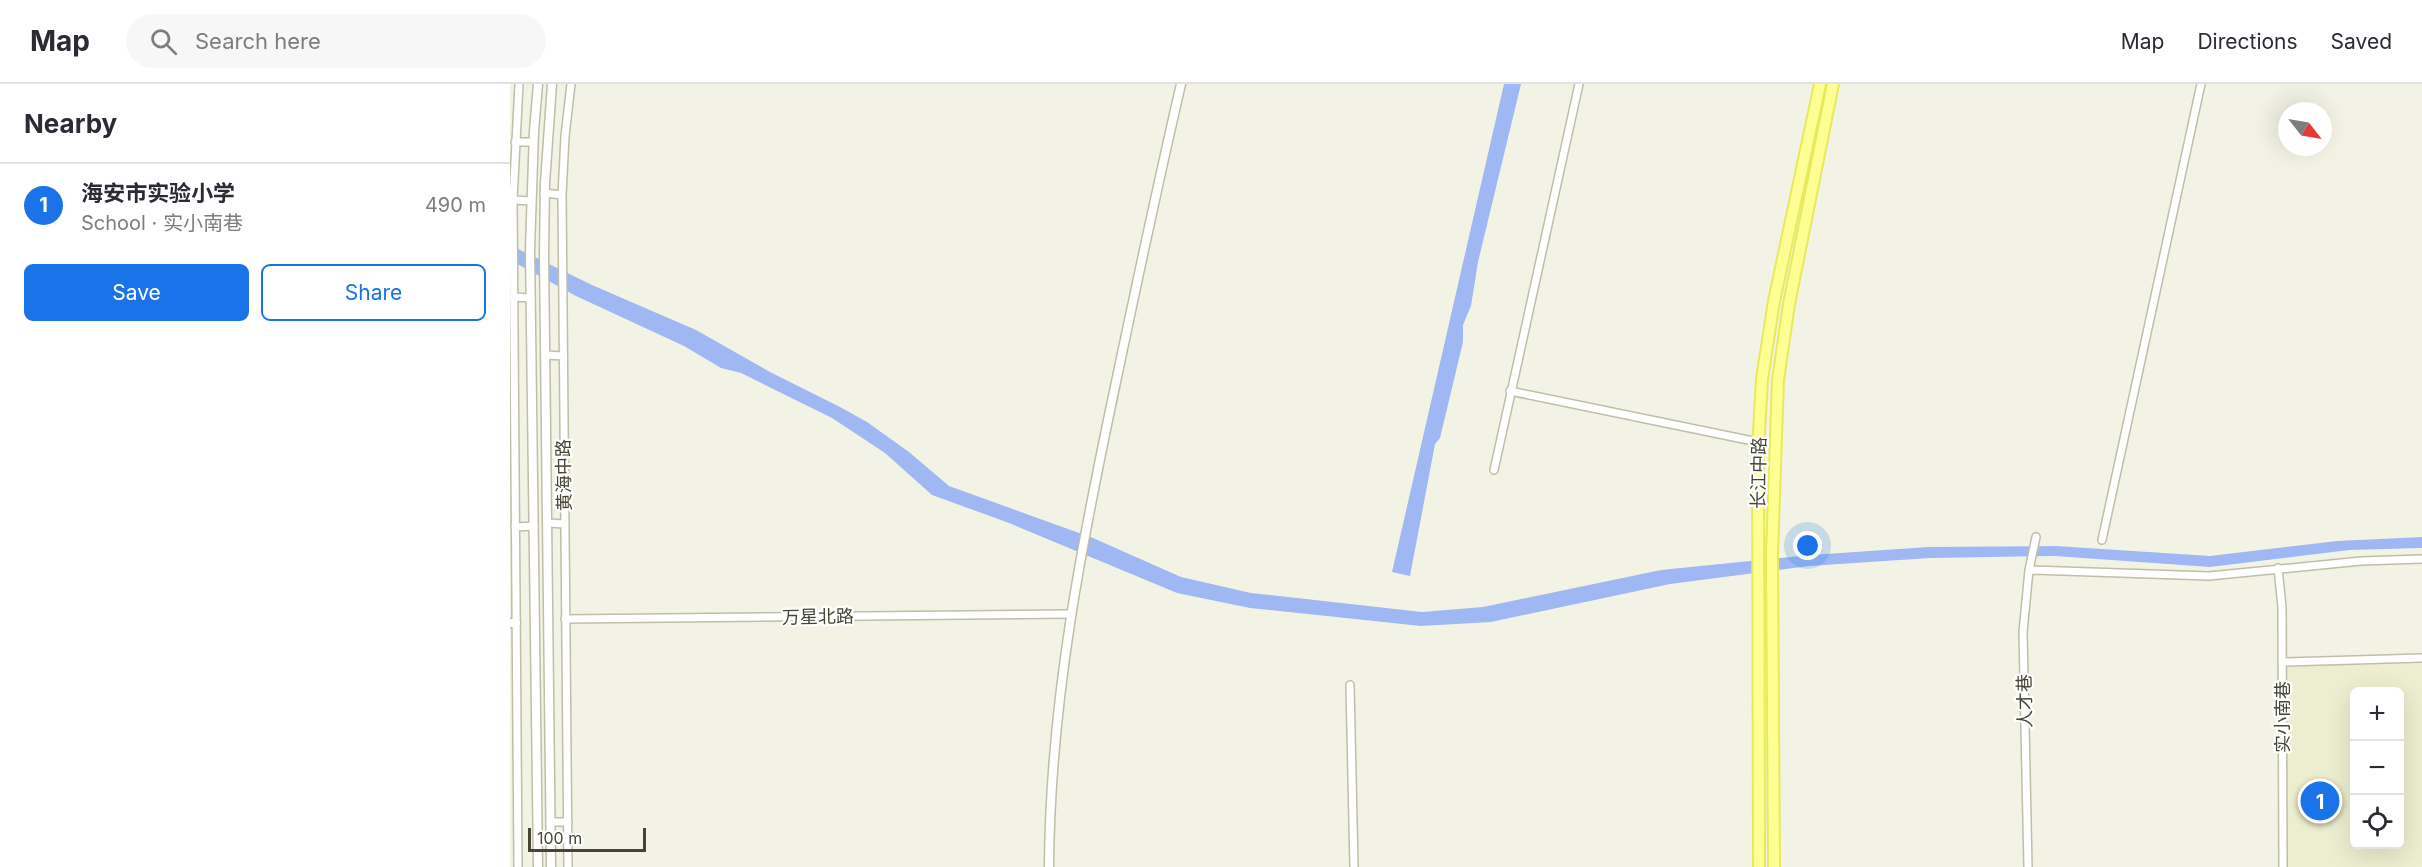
<!DOCTYPE html>
<html lang="en">
<head>
<meta charset="utf-8">
<style>
	:root { --surface:#fff; --page:#f7f7f7; --text:#2b2b33; --muted:#7c7c81; --line:#e1e1e2; --accent:#1a73e8 }
	body { margin:0; font-family:Inter,"Noto Sans SC",sans-serif; background:var(--page); color:var(--text) }
	.controls { position:absolute; right:18px; bottom:18px; display:grid; overflow:hidden; border-radius:9px; box-shadow:0 6px 24px #0002 }
	.controls button { width:54px; height:54px; display:grid; place-items:center; padding:0; border:0; border-bottom:2px solid var(--line); background:var(--surface); color:var(--text); font:30px sans-serif }
	.compass { position:absolute; left:1768px; top:18px; width:54px; height:54px; border-radius:50%; background:var(--surface); box-shadow:0 6px 24px #0002; rotate:121deg }
	.scale { position:absolute; left:18px; bottom:15px; width:118px; box-sizing:border-box; padding-left:6px; border:3px solid #464535; border-top:0; font-size:16px; line-height:21px; white-space:nowrap; color:#464535; -webkit-text-stroke:4px #fff; paint-order:stroke }
	.you { position:absolute; left:1298px; top:462px; width:21px; height:21px; margin:-15px; border:4px solid #fff; border-radius:50%; background:#1a73e8; box-shadow:0 0 0 9px #1a73e833 }
	.badge { display:grid; place-items:center; width:39px; height:39px; border-radius:50%; background:var(--accent); color:#fff; font-size:20px; font-weight:700 }
	.pin { position:absolute; translate:-50% -50%; border:3px solid #fff; box-shadow:0 2px 6px #0006 }
	.list { margin:0; padding:0; list-style:none }
	h2 { display:flex; justify-content:space-between; align-items:center; height:78px; margin:0; padding:0 24px; font-size:26px }
	h2 small { font-size:20px; font-weight:400; color:var(--muted) }
	.list li { display:grid; grid-template-columns:39px 1fr auto; gap:18px; align-items:center; box-sizing:border-box; height:84px; padding:0 24px; border-top:2px solid var(--line) }
	.list b { display:block; font-size:22px; white-space:nowrap }
	.list p { margin:0; font-size:20px; white-space:nowrap; color:var(--muted) }
	.list em { font-size:20px; font-style:normal; color:var(--muted) }
	.actions { display:flex; gap:12px; padding:18px 24px }
	.actions a { flex:1; padding:14px 0; border:2px solid var(--accent); border-radius:9px; text-align:center; font-size:21px; color:var(--accent) }
	.actions .main { background:var(--accent); color:#fff }
	.icon { flex:none; width:33px; height:33px; fill:none; stroke:currentColor; stroke-width:2; stroke-linecap:round; stroke-linejoin:round }
	.map { position:relative; flex:none; width:1912px; height:783px; overflow:hidden }
	header { display:flex; align-items:center; gap:36px; box-sizing:border-box; height:84px; padding:0 30px; background:var(--surface); border-bottom:2px solid var(--line) }
	header strong { font-size:28px }
	nav { display:flex; gap:33px; margin-inline-start:auto; font-size:21px }
	.search { width:420px; height:54px; background:var(--page); display:flex; align-items:center; gap:15px; box-sizing:border-box; padding:0 21px; border-radius:33px; color:var(--muted); font-size:22px }
	main { display:flex }
	aside { flex:1; background:var(--surface) }
	.map>svg:first-child { display:block }
	.education { fill:#ededcf; fill-rule:evenodd }
	.water { fill:#9fb8f3 }
	.lines { fill:none; stroke-linecap:round; stroke-linejoin:round }
	.minor-casing { stroke:#bfbea8; stroke-width:10 }
	.tertiary-casing { stroke:#bfbea8; stroke-width:11 }
	.primary-casing { stroke:#e9e85e; stroke-width:14 }
	.minor { stroke:#fff; stroke-width:7 }
	.tertiary { stroke:#fff; stroke-width:8 }
	.primary { stroke:#feff93; stroke-width:10 }
	.labels { text-anchor:middle; stroke-width:4.5; stroke-linejoin:round; paint-order:stroke }
	.street-label { font-size:18px; fill:#464535; stroke:#fff }
</style>
</head>
<body>
<header>
<strong>Map</strong>
<div class="search"><svg class="icon" aria-label="search" viewBox="0 0 24 24"><circle cx="10" cy="10" r="6"/><path d="M15 15l6 6"/></svg>Search here</div>
<nav><a>Map</a><a>Directions</a><a>Saved</a></nav>
</header>
<main>
<aside>
<h2>Nearby<small></small></h2>
<ul class="list">
<li><span class="badge">1</span><div><b>海安市实验小学</b><p>School · 实小南巷</p></div><em>490 m</em></li>
</ul>
<div class="actions"><a class="main">Save</a><a>Share</a></div>
</aside>
<div class="map">
<svg width="1912" height="783" viewBox="0 0 1912 783">
	<rect width="100%" height="100%" fill="#f3f3e5"/>
	<!-- education -->
	<path class="education" d="M1912 580V783H1777L1775 581ZM1844 608H1890V760H1844Z"/>
	<!-- water -->
	<path class="water" d="M994 0H1011L968 178 961 222 953 241V258L930 354 925 360 900 492 882 488Z
		M0 161 82 201 186 246 260 288 330 323 357 338 399 368 439 402 583 454 671 493 741 509 912 528 973 523 1151 486 1301 471 1418 463 1546 462 1700 472 1827 457 1912 453V464L1839 466 1700 483 1545 472 1420 474 1299 482 1160 500 981 538 911 542 740 524 667 509 499 439 422 411 375 369 322 334 231 289 211 284 174 262 66 212 0 176Z"/>
	<g class="lines">
		<defs>
			<path id="minor" d="M5 58H23
				M34 109 52 111
				M3 116 21 117
				M3 213 21 214
				M35 271 53 272
				M1000 307 1248 358
				M984 386 1069 0
				M37 439 55 440
				M5 443 24 442
				M1592 456 1691 0
				M1768 484 1772 523 1773 783
				M1519 486 1699 492 1851 477 1912 475
				M55 535 561 530
				M1772 578 1912 574
				M840 601 844 783
				M40 738H58
				M8 783 3 116 9 0
				M58 783 52 111 55 52 61 0
				M1518 783 1513 548 1519 486 1526 453"/>
			<path id="tertiary" d="M0 539H6
				M28 783 20 165 24 47 28 0
				M41 783 34 171 35 99 42 0
				M539 783C540 618 572 458 606 298 627 198 648 99 671 0"/>
			<path id="primary" d="M1249 783 1248 365 1252 295 1264 217 1310 0
				M1264 783 1262 470 1268 296 1279 220 1323 0"/>
		</defs>
		<!-- minor casing -->
		<use href="#minor" class="minor-casing"/>
		<!-- tertiary casing -->
		<use href="#tertiary" class="tertiary-casing"/>
		<!-- primary casing -->
		<use href="#primary" class="primary-casing"/>
		<!-- minor -->
		<use href="#minor" class="minor"/>
		<!-- tertiary -->
		<use href="#tertiary" class="tertiary"/>
		<!-- primary -->
		<use href="#primary" class="primary"/>
	</g>
	<g class="labels">
		<!-- street labels -->
		<g class="street-label">
			<text transform="translate(1249 389) rotate(-89)" y="6">长江中路</text>
			<text transform="translate(54 391) rotate(-91)" y="6">黄海中路</text>
			<text transform="translate(308 533) rotate(-1)" y="6">万星北路</text>
			<text transform="translate(1515 617) rotate(-91)" y="6">人才巷</text>
			<text transform="translate(1773 633) rotate(-90)" y="6">实小南巷</text>
		</g>
	</g>
</svg>
<div class="controls">
<button>+</button>
<button>−</button>
<button><svg class="icon" aria-label="locate" viewBox="0 0 24 24"><circle cx="12" cy="12" r="6"/><path d="M12 2v4M12 18v4M2 12h4M18 12h4"/></svg></button>
</div>
<svg class="compass" viewBox="-18 -18 36 36"><path d="M0-13l5 13h-10z" fill="#e53935"/><path d="M0 13l5-13h-10z" fill="#7c7c81"/></svg>
<div class="scale">100 m</div>
<div class="you"></div>
<div class="pin badge" style="left:1810px;top:717px">1</div>
</div>
</main>
</body>
</html>
